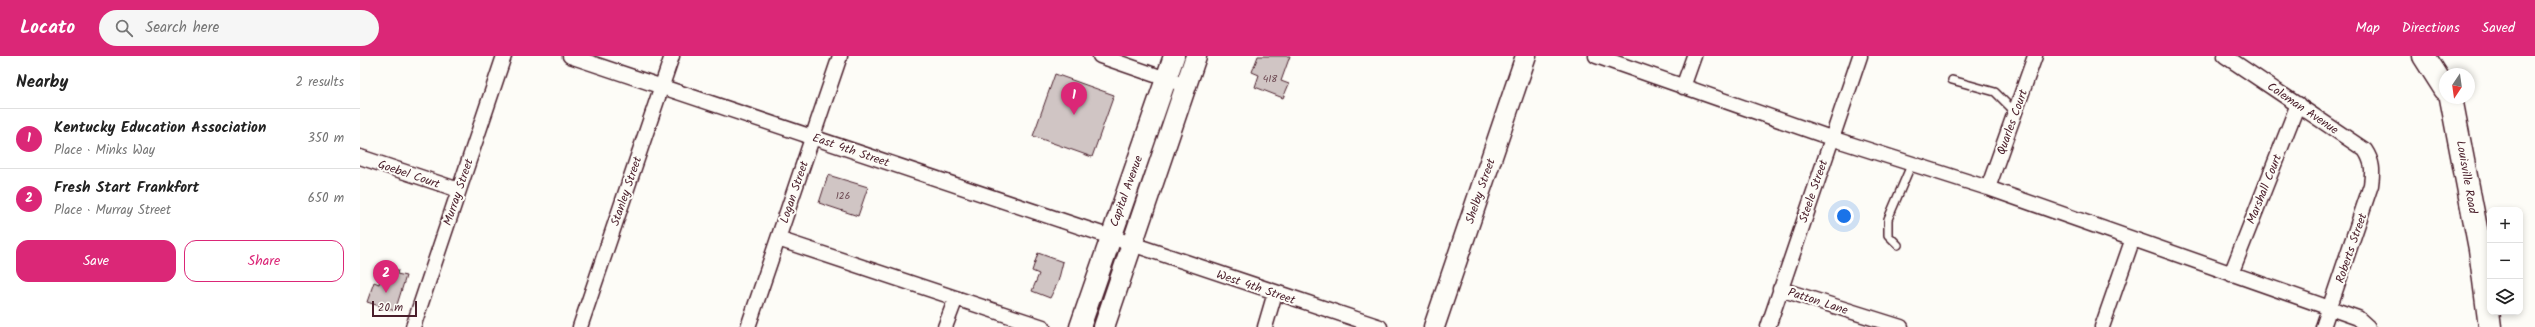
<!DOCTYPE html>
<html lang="en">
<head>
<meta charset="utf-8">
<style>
	:root { --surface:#fff; --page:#f6f6f6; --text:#222; --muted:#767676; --line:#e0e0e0; --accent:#db2777 }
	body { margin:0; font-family:Kalam,sans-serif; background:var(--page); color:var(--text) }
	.controls { position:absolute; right:12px; bottom:12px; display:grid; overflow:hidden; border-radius:8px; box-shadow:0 2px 6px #0003 }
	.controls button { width:36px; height:36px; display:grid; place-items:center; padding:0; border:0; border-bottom:1px solid var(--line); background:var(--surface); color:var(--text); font:20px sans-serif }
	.compass { position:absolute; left:2079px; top:12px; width:36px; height:36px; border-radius:50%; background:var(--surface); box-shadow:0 2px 6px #0003; rotate:193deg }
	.scale { position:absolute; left:12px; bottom:10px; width:45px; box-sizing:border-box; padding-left:4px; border:2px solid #4a1f2b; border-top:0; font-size:11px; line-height:14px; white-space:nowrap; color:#4a1f2b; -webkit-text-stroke:3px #fdfcf7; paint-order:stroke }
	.you { position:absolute; left:1484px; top:160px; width:14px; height:14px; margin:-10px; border:3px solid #fff; border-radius:50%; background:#1a73e8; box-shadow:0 0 0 6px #1a73e833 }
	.badge { display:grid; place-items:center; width:26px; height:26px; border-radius:50%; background:var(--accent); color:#fff; font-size:13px; font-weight:700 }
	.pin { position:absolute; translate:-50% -33px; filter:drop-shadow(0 1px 2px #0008) }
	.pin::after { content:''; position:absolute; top:21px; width:14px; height:12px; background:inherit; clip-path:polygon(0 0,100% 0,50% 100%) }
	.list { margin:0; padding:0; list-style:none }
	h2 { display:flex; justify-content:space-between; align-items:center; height:52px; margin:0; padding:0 16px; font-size:17px }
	h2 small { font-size:13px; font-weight:400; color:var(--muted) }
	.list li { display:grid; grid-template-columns:26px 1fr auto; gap:12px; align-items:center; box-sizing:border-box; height:60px; padding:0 16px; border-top:1px solid var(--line) }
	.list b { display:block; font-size:15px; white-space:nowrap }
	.list p { margin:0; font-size:13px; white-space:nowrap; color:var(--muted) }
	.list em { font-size:13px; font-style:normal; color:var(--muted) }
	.actions { display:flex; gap:8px; padding:12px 16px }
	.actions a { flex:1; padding:9px 0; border:1px solid var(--accent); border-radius:12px; text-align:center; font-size:14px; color:var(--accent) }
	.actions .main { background:var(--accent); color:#fff }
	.icon { flex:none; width:22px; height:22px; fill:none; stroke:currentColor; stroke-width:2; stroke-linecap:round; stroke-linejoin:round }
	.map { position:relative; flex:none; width:2175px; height:271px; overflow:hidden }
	header { display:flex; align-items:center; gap:24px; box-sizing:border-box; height:56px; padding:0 20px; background:var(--accent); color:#fff }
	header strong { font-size:19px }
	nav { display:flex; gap:22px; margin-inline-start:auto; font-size:14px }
	.search { width:280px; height:36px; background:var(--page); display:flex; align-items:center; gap:10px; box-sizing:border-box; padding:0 14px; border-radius:22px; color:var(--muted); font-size:15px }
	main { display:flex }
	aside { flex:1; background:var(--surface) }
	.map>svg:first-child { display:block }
	.building { fill:#d0c5c4; stroke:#4a1f2b }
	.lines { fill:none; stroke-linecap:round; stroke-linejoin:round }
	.lane-casing { stroke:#4a1f2b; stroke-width:10 }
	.street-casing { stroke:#4a1f2b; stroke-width:17 }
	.secondary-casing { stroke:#4a1f2b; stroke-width:23 }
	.primary-casing { stroke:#4a1f2b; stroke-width:25 }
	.lane { stroke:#fdfcf7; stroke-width:7 }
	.street { stroke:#fdfcf7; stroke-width:14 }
	.secondary { stroke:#fdfcf7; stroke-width:20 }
	.primary { stroke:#fdfcf7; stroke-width:22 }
	.labels { text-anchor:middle; stroke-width:4; stroke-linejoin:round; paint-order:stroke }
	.number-label { font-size:10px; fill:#6c4851 }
	.street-label { font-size:12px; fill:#4a1f2b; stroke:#fdfcf7 }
</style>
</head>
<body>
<header>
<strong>Locato</strong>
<div class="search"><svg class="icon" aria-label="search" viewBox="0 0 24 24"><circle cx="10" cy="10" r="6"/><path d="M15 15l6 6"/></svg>Search here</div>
<nav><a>Map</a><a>Directions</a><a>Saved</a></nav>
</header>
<main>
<aside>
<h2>Nearby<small>2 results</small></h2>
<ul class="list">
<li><span class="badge">1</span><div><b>Kentucky Education Association</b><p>Place · Minks Way</p></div><em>350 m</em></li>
<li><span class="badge">2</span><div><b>Fresh Start Frankfort</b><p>Place · Murray Street</p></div><em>650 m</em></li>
</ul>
<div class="actions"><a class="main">Save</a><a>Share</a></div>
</aside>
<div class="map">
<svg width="2175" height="271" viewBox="0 0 2175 271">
	<rect width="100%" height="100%" fill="#fdfcf7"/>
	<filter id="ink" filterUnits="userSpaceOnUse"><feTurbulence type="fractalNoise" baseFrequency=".025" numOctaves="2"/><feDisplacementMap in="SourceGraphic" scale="8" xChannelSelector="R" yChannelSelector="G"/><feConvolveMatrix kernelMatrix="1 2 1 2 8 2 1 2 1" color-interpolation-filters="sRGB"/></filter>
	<g filter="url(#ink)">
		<!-- building -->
		<path class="building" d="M898 0H930L921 25 929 28 923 42 895 31 899 19 892 16Z
			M695 18 754 39 732 101 673 80Z
			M468 119 508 131 498 160 459 147Z
			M678 197 703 206 698 226 690 242 672 235 679 218 672 215Z
			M24 210 38 214 37 218 46 220 35 255 7 246 14 226 19 228Z"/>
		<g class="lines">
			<defs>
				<path id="lane" d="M1592 24 1635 36 1655 56
					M1538 189 1528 179V163L1552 107"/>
				<path id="street" d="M210 0 1020 271
					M740 0 815 26
					M1236 0 1471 82 1628 132 1998 262 2008 271
					M1865 0 2005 94C2013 106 2013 115 2011 129L1963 271
					M1323 31 1334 0
					M0 101 99 134
					M1628 132 1675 0
					M418 183 683 271
					M1871 218 1938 48
					M1420 233 1541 271
					M53 271 144 0
					M220 271 312 0
					M388 271 480 0
					M585 271 596 242
					M905 271 915 237
					M1408 271 1500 0
					M1742 271 1772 185"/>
				<path id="secondary" d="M720 271 814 0
					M744 271 836 0
					M1074 271 1166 0"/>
				<path id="primary" d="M2064 0 2085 33
					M2091 42 2120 193 2130 271"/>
			</defs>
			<!-- lane casing -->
			<use href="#lane" class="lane-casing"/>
			<!-- street casing -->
			<use href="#street" class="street-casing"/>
			<!-- secondary casing -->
			<use href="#secondary" class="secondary-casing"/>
			<!-- primary casing -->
			<use href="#primary" class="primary-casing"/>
			<!-- lane -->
			<use href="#lane" class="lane"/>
			<!-- street -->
			<use href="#street" class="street"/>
			<!-- secondary -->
			<use href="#secondary" class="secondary"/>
			<!-- primary -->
			<use href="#primary" class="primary"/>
		</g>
	</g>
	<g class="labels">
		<!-- number labels -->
		<g class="number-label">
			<text x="910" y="26">418</text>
			<text x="483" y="143">126</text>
		</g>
		<!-- street labels -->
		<g class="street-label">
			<text transform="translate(1943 52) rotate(34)" y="4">Coleman Avenue</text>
			<text transform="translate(1652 66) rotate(-70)" y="4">Quarles Court</text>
			<text transform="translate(491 94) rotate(19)" y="4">East 4th Street</text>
			<text transform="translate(49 118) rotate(19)" y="4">Goebel Court</text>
			<text transform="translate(2107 121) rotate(80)" y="4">Louisville Road</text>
			<text transform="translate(1904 133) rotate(-68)" y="4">Marshall Court</text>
			<text transform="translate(266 135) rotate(-71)" y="4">Stanley Street</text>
			<text transform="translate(766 135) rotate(-70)" y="4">Capital Avenue</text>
			<text transform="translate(1120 135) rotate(-71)" y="4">Shelby Street</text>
			<text transform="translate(1453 135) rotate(-71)" y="4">Steele Street</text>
			<text transform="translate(98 136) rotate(-71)" y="4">Murray Street</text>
			<text transform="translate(434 136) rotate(-71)" y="4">Logan Street</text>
			<text transform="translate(1991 192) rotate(-71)" y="4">Roberts Street</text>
			<text transform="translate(896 231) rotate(19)" y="4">West 4th Street</text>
			<text transform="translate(1458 245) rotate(18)" y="4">Patton Lane</text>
		</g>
	</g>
</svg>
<div class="controls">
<button>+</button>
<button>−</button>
<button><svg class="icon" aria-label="layers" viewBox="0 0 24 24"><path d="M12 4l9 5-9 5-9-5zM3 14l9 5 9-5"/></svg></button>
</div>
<svg class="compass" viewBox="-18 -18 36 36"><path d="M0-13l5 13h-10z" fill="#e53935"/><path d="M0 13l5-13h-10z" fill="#767676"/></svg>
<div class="scale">20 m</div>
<div class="you"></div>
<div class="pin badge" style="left:714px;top:59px">1</div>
<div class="pin badge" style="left:26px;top:237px">2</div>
</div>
</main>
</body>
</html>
